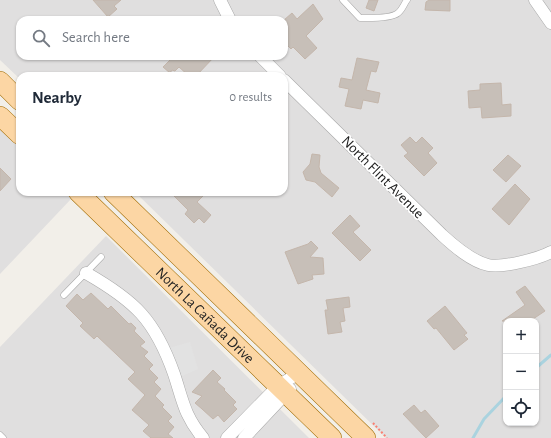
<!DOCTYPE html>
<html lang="en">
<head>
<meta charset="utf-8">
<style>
	:root { --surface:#fff; --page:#f2f2f3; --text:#1f2937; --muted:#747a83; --line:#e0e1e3 }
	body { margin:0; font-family:"Alegreya Sans",sans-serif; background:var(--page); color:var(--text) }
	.controls { position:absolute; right:12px; bottom:12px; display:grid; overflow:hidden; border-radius:8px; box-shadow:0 1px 3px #0004 }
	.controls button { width:36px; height:36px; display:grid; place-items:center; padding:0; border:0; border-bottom:1px solid var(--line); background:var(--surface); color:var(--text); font:20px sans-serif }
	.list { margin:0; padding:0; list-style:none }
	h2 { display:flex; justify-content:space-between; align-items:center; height:52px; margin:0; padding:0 16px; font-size:17px }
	h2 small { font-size:13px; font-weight:400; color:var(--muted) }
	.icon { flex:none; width:22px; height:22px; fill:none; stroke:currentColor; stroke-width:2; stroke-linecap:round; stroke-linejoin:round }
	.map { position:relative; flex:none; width:551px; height:438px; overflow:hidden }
	.search { position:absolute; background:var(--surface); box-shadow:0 1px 3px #0004; left:16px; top:16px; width:272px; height:44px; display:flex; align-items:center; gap:10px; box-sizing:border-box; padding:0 14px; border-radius:12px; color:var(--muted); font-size:15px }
	.panel { position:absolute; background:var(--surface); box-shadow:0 1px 3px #0004; left:16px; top:72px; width:272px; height:124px; border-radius:12px }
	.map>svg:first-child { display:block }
	.residential { fill:#e0dfdf; fill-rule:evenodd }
	.parking { fill:#e2e2e2 }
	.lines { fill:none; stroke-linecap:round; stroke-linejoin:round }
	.stream { stroke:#aad3df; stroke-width:3 }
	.building { fill:#c7bfb8; stroke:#c4b6ab }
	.service-casing { stroke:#a9a9a9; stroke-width:7 }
	.minor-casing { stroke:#a9a9a9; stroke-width:13 }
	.primary-casing { stroke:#a06b00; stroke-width:20 }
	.path { stroke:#fa8072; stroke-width:2; stroke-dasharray:2 2; stroke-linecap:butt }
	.service { stroke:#fff; stroke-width:6 }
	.minor { stroke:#fff; stroke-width:12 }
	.primary { stroke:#fcd6a4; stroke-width:19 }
	.labels { text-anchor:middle; stroke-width:3.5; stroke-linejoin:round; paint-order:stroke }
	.street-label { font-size:15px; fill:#222; stroke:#fff }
</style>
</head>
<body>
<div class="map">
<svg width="551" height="438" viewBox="0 0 551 438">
	<rect width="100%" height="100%" fill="#f2efe9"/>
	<!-- residential -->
	<path class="residential" d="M0 0H551V438H386L135 192H284V76H20V79L0 60ZM20 20H284V56H20ZM506 321H536V423H506Z
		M0 129 20 148V192H66L72 198 0 274Z
		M106 236 309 438H0V347Z"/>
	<!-- parking -->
	<path class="parking" d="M190 342 198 369 178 378 169 348Z"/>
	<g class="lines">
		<!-- stream -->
		<path class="stream" d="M536 368 551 355
			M473 438 484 419 506 396"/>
	</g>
	<!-- building -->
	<path class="building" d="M93 0H121L114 6 117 9 108 17Z
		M369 0H378L374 11 366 8Z
		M429 0H450V11L425 10 426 2Z
		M313 4 323 19 306 36 317 48 305 59 293 47 291 49 284 42V20L292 13 297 19Z
		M174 56H215L196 76H189L179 67 175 71 172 70 170 73 163 67Z
		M357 58 379 62 376 72 371 71 366 90 380 93 378 103 363 100 361 109 345 106 349 89 339 87 341 78 352 80Z
		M501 83 502 105 511 104V116L482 118 481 107 469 108 468 91 480 90V84Z
		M410 137 416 143 422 137 433 148 428 153 437 163 424 176 404 156 408 153 401 145Z
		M312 154 320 155 319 167 321 173 339 188 332 197 315 182 306 180 303 172 310 164Z
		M508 155 521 166 506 182 493 170Z
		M0 168 11 179 0 191Z
		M515 184 530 199 509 225 492 209Z
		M170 192H207L197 202 211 215 204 223 199 218 194 223 185 214 188 210Z
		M350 215 360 226 353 232 371 250 360 261 332 233Z
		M311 241 318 248 310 257 323 258 324 274 312 275 313 279 298 284 285 252 308 244Z
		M525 286 545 311 530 321H502L525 305 516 292Z
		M91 293 108 309 111 306 129 324 131 323 136 328 134 331 145 342 140 346 148 352 144 356 153 365 149 369 158 378 154 382 161 389 155 396 164 405 162 407 172 417 168 421 174 427 168 434 173 438H151L143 431 149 425 132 410 145 395 128 379 135 372 97 336 94 339 80 326 83 323 66 306 77 294 83 300Z
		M349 297 350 307 343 308 345 321 340 322 342 332 328 334 325 310H328L326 300Z
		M445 306 467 333 464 335 468 339 454 350 436 328 434 329 427 321Z
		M213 370 221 378 217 382 225 389 224 390 236 402 233 405 237 409 224 422 218 415 213 419 202 409 195 403 202 396 192 392Z
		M414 405 421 413 425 410 439 426 426 438 403 414Z"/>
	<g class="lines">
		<defs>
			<path id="service" d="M343 0 360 18C368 18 391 19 398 13 402 10 404 4 407 0
				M64 295 101 257
				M0 435 3 438"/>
			<path id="minor" d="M220 0 230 20
				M535 0 551 23
				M260 56 280 76
				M284 80 442 235C454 246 471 261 488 265 502 268 538 259 551 252
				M86 273C135 301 155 320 174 374 183 401 184 415 203 438
				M227 438 278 386 299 373
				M244 438 290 389"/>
			<g id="primary">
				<path d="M0 81 20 101"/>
				<path d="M0 116 20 135"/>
				<path id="s1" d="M78 192 332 438"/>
				<path d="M113 192 366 438"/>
			</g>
		</defs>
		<!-- service casing -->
		<use href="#service" class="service-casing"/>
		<!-- minor casing -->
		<use href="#minor" class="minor-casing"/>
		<!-- primary casing -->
		<use href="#primary" class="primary-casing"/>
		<!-- path -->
		<path class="path" d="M373 423 387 438"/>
		<!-- service -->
		<use href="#service" class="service"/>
		<!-- minor -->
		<use href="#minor" class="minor"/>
		<!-- primary -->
		<use href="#primary" class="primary"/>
	</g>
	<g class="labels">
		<!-- street labels -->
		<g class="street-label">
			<text transform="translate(383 177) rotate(45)" y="5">North Flint Avenue</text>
			<text dy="5" stroke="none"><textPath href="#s1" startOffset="177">North La Cañada Drive</textPath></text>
		</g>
	</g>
</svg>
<div class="controls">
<button>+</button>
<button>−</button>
<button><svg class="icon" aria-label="locate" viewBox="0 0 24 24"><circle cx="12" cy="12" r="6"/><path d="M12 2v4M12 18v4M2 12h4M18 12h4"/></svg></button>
</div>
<div class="search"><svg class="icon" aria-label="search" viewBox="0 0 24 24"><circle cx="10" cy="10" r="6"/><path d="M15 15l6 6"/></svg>Search here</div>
<section class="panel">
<h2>Nearby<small>0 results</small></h2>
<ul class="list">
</ul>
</section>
</div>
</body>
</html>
